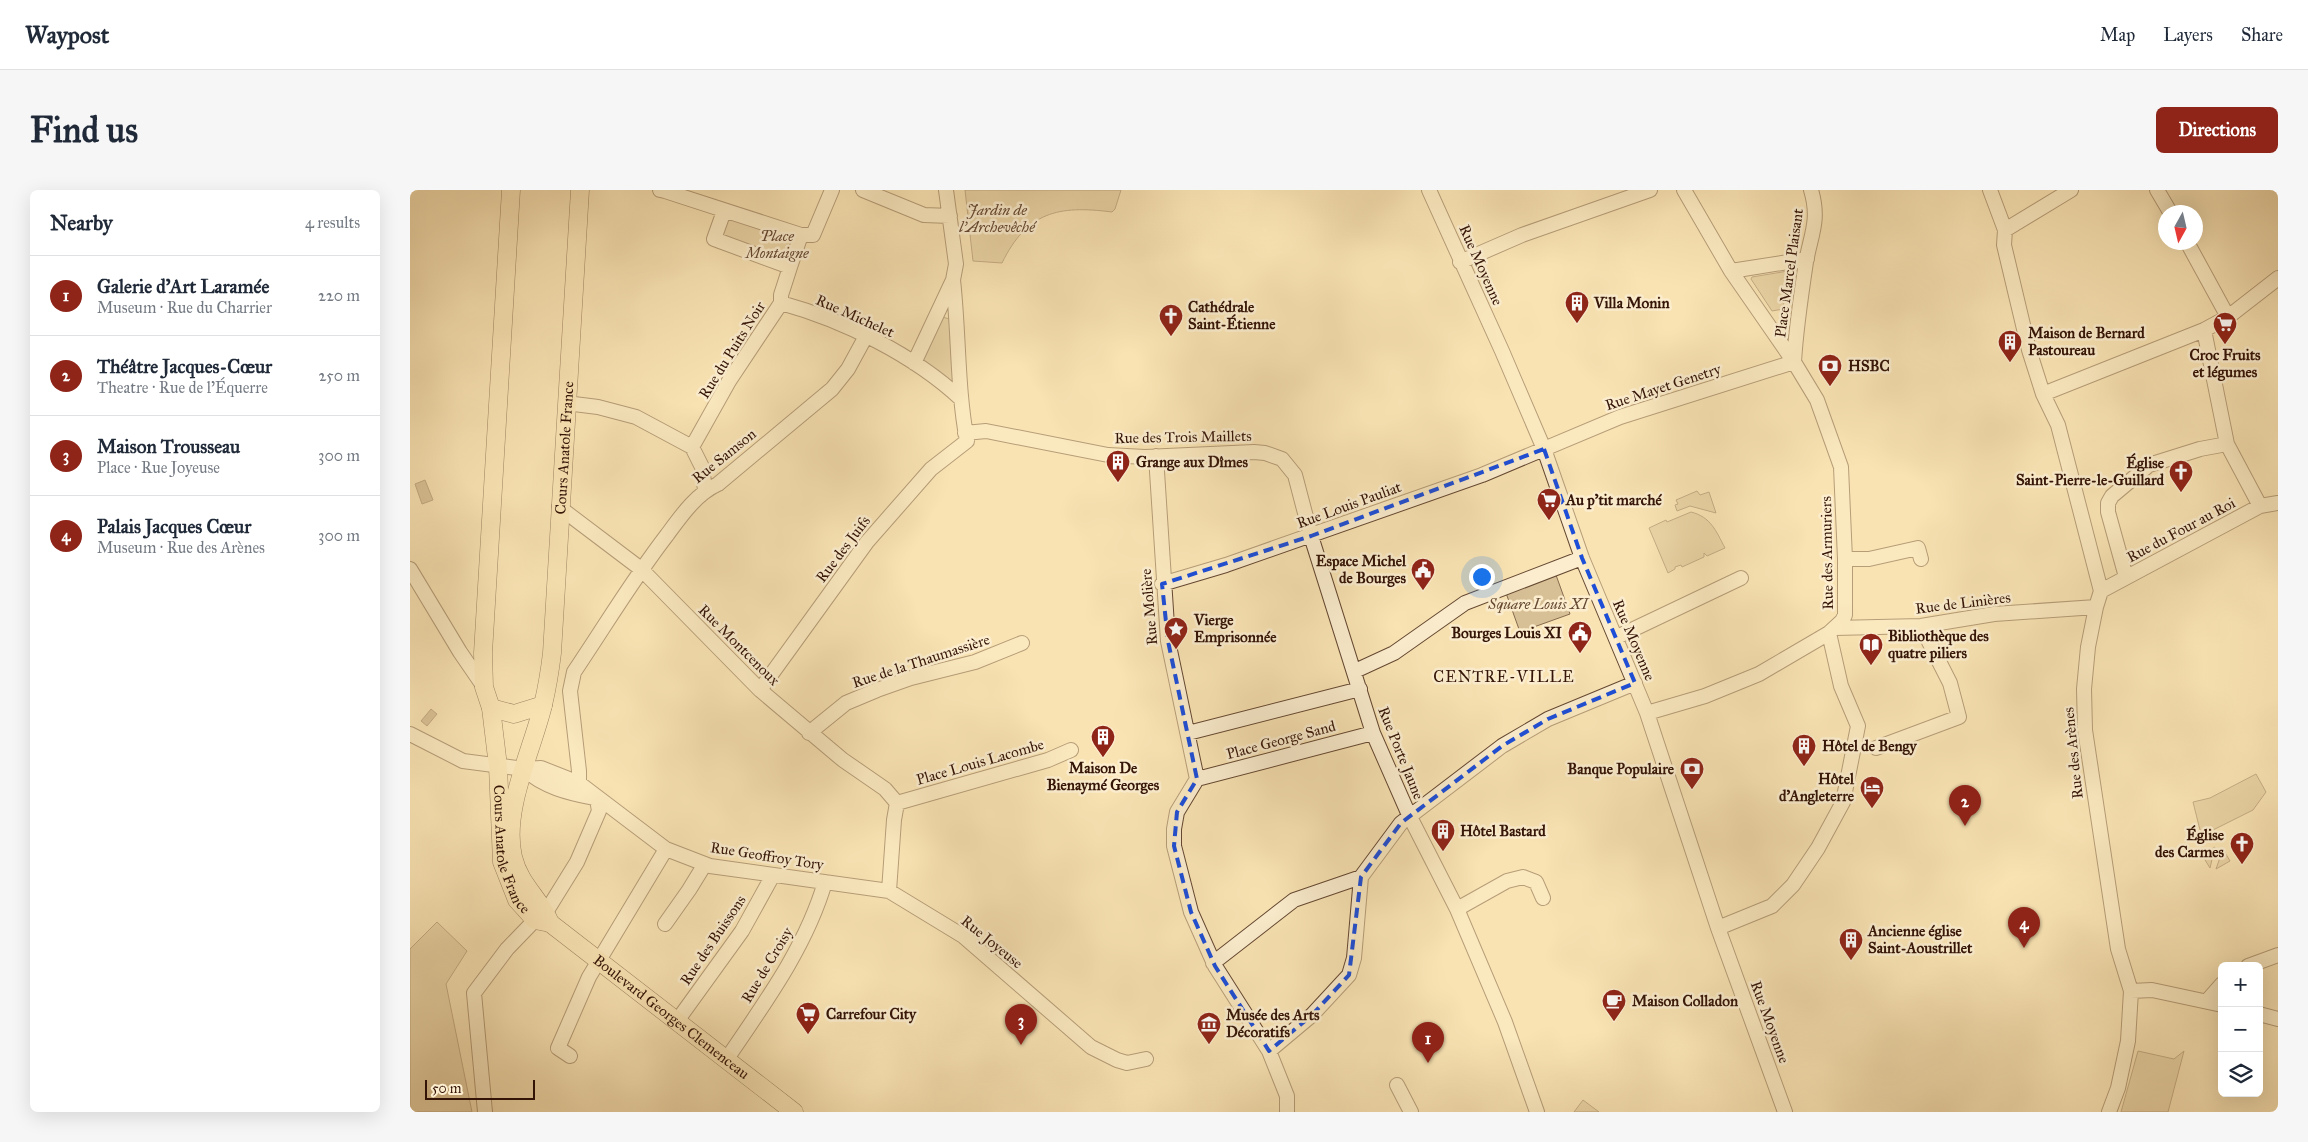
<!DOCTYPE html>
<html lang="en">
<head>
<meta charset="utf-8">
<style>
	:root { --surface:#fff; --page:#f6f6f7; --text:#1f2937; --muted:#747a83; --line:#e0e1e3; --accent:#8f2418 }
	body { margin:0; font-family:"IM FELL Great Primer",serif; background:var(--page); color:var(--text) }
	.controls { position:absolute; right:15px; bottom:15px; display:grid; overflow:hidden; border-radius:8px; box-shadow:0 5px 20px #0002 }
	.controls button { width:45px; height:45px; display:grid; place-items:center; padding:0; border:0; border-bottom:1px solid var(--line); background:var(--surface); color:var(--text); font:25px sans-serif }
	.compass { position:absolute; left:1748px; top:15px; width:45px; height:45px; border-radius:50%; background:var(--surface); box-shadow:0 5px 20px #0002; rotate:188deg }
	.scale { position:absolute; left:15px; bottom:12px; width:110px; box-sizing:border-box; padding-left:5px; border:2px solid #341407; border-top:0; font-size:14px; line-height:18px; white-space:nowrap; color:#341407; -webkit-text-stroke:4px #fbedce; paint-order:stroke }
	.you { position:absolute; left:1071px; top:386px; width:18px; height:18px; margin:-12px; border:4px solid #fff; border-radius:50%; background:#1a73e8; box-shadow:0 0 0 8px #1a73e833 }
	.badge { display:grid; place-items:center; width:32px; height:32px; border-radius:50%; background:var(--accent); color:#fff; font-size:16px; font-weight:700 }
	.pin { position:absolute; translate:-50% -41px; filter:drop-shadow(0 1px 2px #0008) }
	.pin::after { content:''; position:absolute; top:26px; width:18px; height:15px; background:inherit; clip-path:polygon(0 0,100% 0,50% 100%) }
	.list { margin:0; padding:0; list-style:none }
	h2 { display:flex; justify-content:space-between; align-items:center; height:65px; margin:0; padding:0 20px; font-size:21px }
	h2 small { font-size:16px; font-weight:400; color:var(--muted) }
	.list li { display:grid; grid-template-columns:32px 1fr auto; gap:15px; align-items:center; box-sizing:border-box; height:80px; padding:0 20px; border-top:1px solid var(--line) }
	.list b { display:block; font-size:19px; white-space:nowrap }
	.list p { margin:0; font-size:16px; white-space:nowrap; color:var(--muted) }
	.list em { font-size:16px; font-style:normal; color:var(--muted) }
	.icon { flex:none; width:28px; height:28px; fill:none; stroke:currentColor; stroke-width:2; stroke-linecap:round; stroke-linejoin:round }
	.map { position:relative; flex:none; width:1868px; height:922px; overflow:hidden; border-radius:8px }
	header { display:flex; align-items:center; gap:30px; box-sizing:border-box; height:70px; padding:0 25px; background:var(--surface); border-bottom:1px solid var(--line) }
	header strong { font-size:24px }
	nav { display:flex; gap:28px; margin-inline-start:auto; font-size:18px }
	.intro { display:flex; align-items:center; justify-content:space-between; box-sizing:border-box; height:120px; padding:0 30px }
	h1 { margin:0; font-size:35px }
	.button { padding:12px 22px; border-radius:8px; background:var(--accent); color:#fff; font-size:18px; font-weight:700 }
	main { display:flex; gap:30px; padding:0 30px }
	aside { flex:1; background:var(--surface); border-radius:8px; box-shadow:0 5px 20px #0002 }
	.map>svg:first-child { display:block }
	.green { fill:#d8c096; stroke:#866a4e }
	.water { fill:#b69d79; stroke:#82664b }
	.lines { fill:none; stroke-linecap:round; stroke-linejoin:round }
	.minor-casing { stroke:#654832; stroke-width:16 }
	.major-casing { stroke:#341407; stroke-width:19 }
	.minor { stroke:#fbedce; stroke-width:14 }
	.major { stroke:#f9e3b3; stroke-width:18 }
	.marked { fill:none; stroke:#1d4ed8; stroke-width:4; stroke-dasharray:10 6; stroke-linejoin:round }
	.labels { text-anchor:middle; stroke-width:5; stroke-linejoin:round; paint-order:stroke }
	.park-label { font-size:15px; font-style:italic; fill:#654832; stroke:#fbedce }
	.street-label { font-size:15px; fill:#341407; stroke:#fbedce }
	.poi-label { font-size:15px; font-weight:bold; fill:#341407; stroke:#fbedce; text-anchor:start }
	.neighbourhood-label { font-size:16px; letter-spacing:1px; fill:#341407; stroke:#fbedce }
</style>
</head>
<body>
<header>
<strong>Waypost</strong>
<nav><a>Map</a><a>Layers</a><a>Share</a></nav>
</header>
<div class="intro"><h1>Find us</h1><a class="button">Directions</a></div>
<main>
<aside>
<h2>Nearby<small>4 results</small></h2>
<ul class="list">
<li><span class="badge">1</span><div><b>Galerie d'Art Laramée</b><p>Museum · Rue du Charrier</p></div><em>220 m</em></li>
<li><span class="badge">2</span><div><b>Théâtre Jacques-Cœur</b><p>Theatre · Rue de l'Équerre</p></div><em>250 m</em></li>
<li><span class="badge">3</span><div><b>Maison Trousseau</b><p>Place · Rue Joyeuse</p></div><em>300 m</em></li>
<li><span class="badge">4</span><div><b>Palais Jacques Cœur</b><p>Museum · Rue des Arènes</p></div><em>300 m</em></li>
</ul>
</aside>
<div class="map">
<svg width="1868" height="922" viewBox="0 0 1868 922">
	<rect width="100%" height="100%" fill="#f9e3b3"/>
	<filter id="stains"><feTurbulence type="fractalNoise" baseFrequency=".004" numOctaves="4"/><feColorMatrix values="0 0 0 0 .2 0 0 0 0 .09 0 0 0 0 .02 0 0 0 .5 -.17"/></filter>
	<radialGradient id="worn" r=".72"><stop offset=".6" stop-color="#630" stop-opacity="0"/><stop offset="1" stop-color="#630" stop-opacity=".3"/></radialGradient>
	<!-- green -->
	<path class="green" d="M555 0H711L705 19 702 22C648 15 617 22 592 73L563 71Z
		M314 21 391 45 380 77 304 49Z
		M1378 81 1373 119 1362 121 1341 89 1342 87Z
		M532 127 540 129 543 194 511 173Z
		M1287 301 1290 305 1299 302 1306 323 1280 316 1267 321 1265 315 1268 314 1266 310Z
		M1281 322C1301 327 1306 341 1315 358L1297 366 1294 363V367L1272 377 1271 375 1265 377V379L1258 383 1239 338 1256 330 1257 332Z
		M1146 385 1160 424 1110 442 1096 403Z
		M1846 584 1856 602 1843 620 1799 642 1790 640 1783 612 1800 608Z
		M1805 657 1800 678 1792 665Z
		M1813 659 1820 671 1806 679Z
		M27 732 57 761 36 794 62 922H0V759Z
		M1728 861 1764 869 1774 861 1758 922H1711Z
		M1173 910 1189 922H1164Z"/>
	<!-- water -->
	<path class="water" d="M15 290 23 310 12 314 5 294Z
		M21 519 27 524 17 536 11 531Z"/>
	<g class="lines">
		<defs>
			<path id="minor" d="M250 0 255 1 391 45 380 77 304 49 314 21
				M453 0 514 25 540 26
				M1019 0 1092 161 1134 259 1172 368 1237 523 1308 738 1375 922
				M1580 0 1595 40 1594 55 1619 160 1633 204 1648 235 1691 401 1686 417 1678 457 1674 499 1675 540 1708 759 1721 801 1718 851 1708 898 1699 922
				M1747 0 1760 22
				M1595 40 1661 0
				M391 45H403L422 0
				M1777 52 1818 127
				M1050 72 1112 45 1240 0
				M1321 81 1397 69
				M371 113C433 130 504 165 551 209
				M1794 140 1817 254 1850 316
				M1384 172C1386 138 1391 105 1396 72 1401 44 1410 30 1401 0
				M504 173 543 90 546 74 536 0
				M1633 204 1794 140 1818 127 1868 88
				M156 213 188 217 226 227 282 257 292 277 295 300
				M555 243 576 241 698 265 735 267 844 262 855 263 872 269 885 285 901 346 963 543 999 625 1047 719 1095 832 1127 922
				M282 257 319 191 371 113V105L380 77
				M746 266 758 451 787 589 767 622 764 639V656L781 722 805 776 859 861 877 906V922
				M149 317 231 379 350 500 433 570 475 599 487 613
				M1435 369H1459L1508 358 1511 369
				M0 379 50 462 74 497
				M1716 387 1698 322V313L1702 306 1739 275 1790 259 1817 254
				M752 394 816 375 1072 285 1210 227 1384 172
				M1691 401 1850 316 1868 313
				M1425 438 1511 436 1584 424 1686 417
				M1207 447 1331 388
				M945 481 984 463 1055 413 1172 368
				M350 500 457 352 521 279 557 251C547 198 549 143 543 90
				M1237 523 1295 506 1349 484 1419 443 1432 431 1435 425V369L1431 277 1407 210 1384 172 1321 81 1274 0
				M399 543 436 513 467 500 501 488 565 472 612 453
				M778 543 950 499
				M0 544 53 571 114 579 131 578 169 593 256 659 300 676 479 701 553 746 681 857 707 870 717 873 736 869
				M1466 558 1549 527 1540 493 1511 436
				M114 579C133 597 159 603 184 608
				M787 589 963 543
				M169 593V581L160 501 164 482C195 436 223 389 257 345 271 326 286 304 308 294L422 199 438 179 456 146
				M487 613 638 570 661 560
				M479 701 484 630 487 613
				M1047 719 1097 691 1113 687 1126 692 1133 708
				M136 722 167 672 189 621 187 609
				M255 734 279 700 295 674
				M1308 738 1362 716 1383 695 1408 658 1433 612 1448 536 1431 496 1419 443
				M803 773 884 710 951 687
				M1838 776 1868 765
				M1721 801 1742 800 1812 815
				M1797 811 1812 794
				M1849 824 1868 829
				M267 831 332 741 363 685
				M859 861 902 825 939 785 944 768 951 687 991 633 1092 556 1138 529 1225 493
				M160 866 148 858 179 787 256 659
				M316 870C354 814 396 757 415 692
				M987 895 1001 922
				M75 922 64 803 97 759 125 730"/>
			<g id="major">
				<path id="s1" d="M101 0 73 463 74 497 81 518 88 576 92 672 107 710 125 730 140 733 384 922"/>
				<path d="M81 518 104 524 133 515"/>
				<path id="s2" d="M140 733C131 709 110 696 103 667 92 620 122 561 133 515 137 498 140 480 142 463L170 0"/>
			</g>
		</defs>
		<!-- minor casing -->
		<use href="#minor" class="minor-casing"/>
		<!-- major casing -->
		<use href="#major" class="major-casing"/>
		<!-- minor -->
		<use href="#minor" class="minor"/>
		<!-- major -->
		<use href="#major" class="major"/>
	</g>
	<!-- marked area -->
	<path d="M0 0H1868V922H0ZM1134 259 1172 368 1225 493 1138 529 1092 556 991 633 951 687 939 785 902 825 859 861 805 776 781 722 764 656 767 622 787 589 758 451 752 394 901 346Z" fill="#f9e3b3" fill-opacity=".55" fill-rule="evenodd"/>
	<path class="marked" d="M1134 259 1172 368 1225 493 1138 529 1092 556 991 633 951 687 939 785 902 825 859 861 805 776 781 722 764 656 767 622 787 589 758 451 752 394 901 346Z"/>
	<!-- icons -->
	<defs>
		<symbol id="building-pin" viewBox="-11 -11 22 30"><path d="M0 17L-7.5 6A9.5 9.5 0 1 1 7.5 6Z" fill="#8f2418" stroke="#fbedce"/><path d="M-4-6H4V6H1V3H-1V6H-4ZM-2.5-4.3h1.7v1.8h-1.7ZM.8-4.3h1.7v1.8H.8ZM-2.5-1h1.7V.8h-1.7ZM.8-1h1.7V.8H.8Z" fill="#fff"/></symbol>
		<symbol id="church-pin" viewBox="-11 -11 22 30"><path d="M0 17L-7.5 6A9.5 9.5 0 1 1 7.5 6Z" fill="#8f2418" stroke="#fbedce"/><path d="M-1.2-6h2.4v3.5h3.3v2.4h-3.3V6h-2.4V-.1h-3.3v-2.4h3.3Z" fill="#fff"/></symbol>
		<symbol id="supermarket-pin" viewBox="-11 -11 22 30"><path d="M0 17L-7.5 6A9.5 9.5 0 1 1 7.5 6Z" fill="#8f2418" stroke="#fbedce"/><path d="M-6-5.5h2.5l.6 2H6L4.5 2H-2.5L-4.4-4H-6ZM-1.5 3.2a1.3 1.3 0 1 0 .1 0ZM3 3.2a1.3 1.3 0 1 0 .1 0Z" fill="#fff"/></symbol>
		<symbol id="bank-pin" viewBox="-11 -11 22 30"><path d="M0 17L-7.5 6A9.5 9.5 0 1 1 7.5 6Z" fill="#8f2418" stroke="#fbedce"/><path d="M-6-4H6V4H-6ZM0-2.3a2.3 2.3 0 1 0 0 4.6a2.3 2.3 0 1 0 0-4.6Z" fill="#fff"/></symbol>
		<symbol id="civic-pin" viewBox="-11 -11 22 30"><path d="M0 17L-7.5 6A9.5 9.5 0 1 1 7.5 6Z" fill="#8f2418" stroke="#fbedce"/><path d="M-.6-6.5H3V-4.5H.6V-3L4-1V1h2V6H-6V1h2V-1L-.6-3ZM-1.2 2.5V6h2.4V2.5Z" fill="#fff"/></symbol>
		<symbol id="sight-pin" viewBox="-11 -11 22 30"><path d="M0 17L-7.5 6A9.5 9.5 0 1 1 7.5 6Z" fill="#8f2418" stroke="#fbedce"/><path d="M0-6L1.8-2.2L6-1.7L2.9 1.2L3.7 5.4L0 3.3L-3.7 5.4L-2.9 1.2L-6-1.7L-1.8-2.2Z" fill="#fff"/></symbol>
		<symbol id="library-pin" viewBox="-11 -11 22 30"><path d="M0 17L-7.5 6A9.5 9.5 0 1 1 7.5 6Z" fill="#8f2418" stroke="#fbedce"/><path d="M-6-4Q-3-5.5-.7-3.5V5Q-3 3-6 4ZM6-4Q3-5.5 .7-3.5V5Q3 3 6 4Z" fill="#fff"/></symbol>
		<symbol id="hotel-pin" viewBox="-11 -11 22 30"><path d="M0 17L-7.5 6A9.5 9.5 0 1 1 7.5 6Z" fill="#8f2418" stroke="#fbedce"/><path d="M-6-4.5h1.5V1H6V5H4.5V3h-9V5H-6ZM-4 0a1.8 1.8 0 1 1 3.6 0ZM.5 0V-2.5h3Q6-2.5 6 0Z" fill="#fff"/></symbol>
		<symbol id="cafe-pin" viewBox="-11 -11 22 30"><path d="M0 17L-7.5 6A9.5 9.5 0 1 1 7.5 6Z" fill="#8f2418" stroke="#fbedce"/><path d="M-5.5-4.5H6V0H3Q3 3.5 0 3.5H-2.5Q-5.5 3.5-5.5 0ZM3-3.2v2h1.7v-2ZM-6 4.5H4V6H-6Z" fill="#fff"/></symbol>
		<symbol id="museum-pin" viewBox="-11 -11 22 30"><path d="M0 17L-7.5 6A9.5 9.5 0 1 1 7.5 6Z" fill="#8f2418" stroke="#fbedce"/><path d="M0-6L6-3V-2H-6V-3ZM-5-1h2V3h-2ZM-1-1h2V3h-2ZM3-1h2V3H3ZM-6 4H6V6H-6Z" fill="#fff"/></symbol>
	</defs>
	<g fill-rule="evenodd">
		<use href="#building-pin" x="1153" y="99" width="28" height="38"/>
		<use href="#church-pin" x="747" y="112" width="28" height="38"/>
		<use href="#supermarket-pin" x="1801" y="120" width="28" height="38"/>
		<use href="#building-pin" x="1586" y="138" width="28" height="38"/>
		<use href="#bank-pin" x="1406" y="162" width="28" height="38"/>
		<use href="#building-pin" x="694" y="258" width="28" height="38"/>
		<use href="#church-pin" x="1757" y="268" width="28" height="38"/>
		<use href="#supermarket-pin" x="1125" y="296" width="28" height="38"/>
		<use href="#civic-pin" x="999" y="366" width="28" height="38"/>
		<use href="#sight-pin" x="752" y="425" width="28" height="38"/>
		<use href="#civic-pin" x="1156" y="429" width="28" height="38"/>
		<use href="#library-pin" x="1447" y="441" width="28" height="38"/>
		<use href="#building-pin" x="679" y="533" width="28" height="38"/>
		<use href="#building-pin" x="1380" y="542" width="28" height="38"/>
		<use href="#bank-pin" x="1268" y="565" width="28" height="38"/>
		<use href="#hotel-pin" x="1448" y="584" width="28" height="38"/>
		<use href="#building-pin" x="1019" y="627" width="28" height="38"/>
		<use href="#church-pin" x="1818" y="640" width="28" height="38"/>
		<use href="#building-pin" x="1427" y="736" width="28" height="38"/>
		<use href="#cafe-pin" x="1190" y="797" width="28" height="38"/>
		<use href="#supermarket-pin" x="384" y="810" width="28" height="38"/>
		<use href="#museum-pin" x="785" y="820" width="28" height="38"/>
	</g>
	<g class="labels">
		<!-- park labels -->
		<g class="park-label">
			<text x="587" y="25">Jardin de<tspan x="587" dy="17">l'Archevêché</tspan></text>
			<text x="367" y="51">Place<tspan x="367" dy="17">Montaigne</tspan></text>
			<text x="1128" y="419">Square Louis XI</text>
		</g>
		<!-- street labels -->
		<g class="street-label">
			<text transform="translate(1071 75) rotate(66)" y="5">Rue Moyenne</text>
			<text transform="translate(1379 83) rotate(-82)" y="5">Place Marcel Plaisant</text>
			<text transform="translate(445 126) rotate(24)" y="5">Rue Michelet</text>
			<text transform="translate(322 160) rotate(-58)" y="5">Rue du Puits Noir</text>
			<text transform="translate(1253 197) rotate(-18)" y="5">Rue Mayet Genetry</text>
			<text transform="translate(773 247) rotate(-1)" y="5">Rue des Trois Maillets</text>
			<text dy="5" stroke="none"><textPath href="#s2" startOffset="491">Cours Anatole France</textPath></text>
			<text transform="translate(314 266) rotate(-39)" y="5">Rue Samson</text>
			<text transform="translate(939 315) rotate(-20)" y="5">Rue Louis Pauliat</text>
			<text transform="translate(1771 340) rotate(-28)" y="5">Rue du Four au Roi</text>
			<text transform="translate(433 359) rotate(-53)" y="5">Rue des Juifs</text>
			<text transform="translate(1417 363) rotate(-91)" y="5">Rue des Armuriers</text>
			<text transform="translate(1553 413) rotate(-7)" y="5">Rue de Linières</text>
			<text transform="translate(739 417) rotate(-95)" y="5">Rue Molière</text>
			<text transform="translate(1224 450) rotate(67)" y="5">Rue Moyenne</text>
			<text transform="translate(329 455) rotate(45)" y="5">Rue Montcenoux</text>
			<text transform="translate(511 471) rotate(-18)" y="5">Rue de la Thaumassière</text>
			<text transform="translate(871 550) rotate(-15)" y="5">Place George Sand</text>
			<text transform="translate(991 563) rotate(68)" y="5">Rue Porte Jaune</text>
			<text transform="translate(1663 563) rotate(-96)" y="5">Rue des Arènes</text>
			<text transform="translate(570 572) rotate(-16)" y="5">Place Louis Lacombe</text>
			<text dy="5" stroke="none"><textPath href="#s1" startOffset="664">Cours Anatole France</textPath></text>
			<text transform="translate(357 666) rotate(9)" y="5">Rue Geoffroy Tory</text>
			<text transform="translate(303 750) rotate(-56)" y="5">Rue des Buissons</text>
			<text transform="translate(582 752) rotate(39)" y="5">Rue Joyeuse</text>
			<text transform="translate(357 775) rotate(-59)" y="5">Rue de Croisy</text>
			<text dy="5" stroke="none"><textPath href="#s1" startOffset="911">Boulevard Georges Clemenceau</textPath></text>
			<text transform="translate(1360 832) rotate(70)" y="5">Rue Moyenne</text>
		</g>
		<!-- poi labels -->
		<g class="poi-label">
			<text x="1184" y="118">Villa Monin</text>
			<text x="778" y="122">Cathédrale<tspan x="778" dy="17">Saint-Étienne</tspan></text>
			<text x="1618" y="148">Maison de Bernard<tspan x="1618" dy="17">Pastoureau</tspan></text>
			<text x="1815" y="170" text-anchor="middle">Croc Fruits<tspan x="1815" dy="17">et légumes</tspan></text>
			<text x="1438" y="181">HSBC</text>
			<text x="726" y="277">Grange aux Dîmes</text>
			<text x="1754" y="278" text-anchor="end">Église<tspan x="1754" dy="17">Saint-Pierre-le-Guillard</tspan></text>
			<text x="1156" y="315">Au p'tit marché</text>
			<text x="996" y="376" text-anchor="end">Espace Michel<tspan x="996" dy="17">de Bourges</tspan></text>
			<text x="784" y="435">Vierge<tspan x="784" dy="17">Emprisonnée</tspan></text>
			<text x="1152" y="448" text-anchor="end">Bourges Louis XI</text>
			<text x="1478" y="451">Bibliothèque des<tspan x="1478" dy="17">quatre piliers</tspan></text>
			<text x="1412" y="561">Hôtel de Bengy</text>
			<text x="693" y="583" text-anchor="middle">Maison De<tspan x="693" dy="17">Bienaymé Georges</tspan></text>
			<text x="1264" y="584" text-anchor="end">Banque Populaire</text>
			<text x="1444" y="594" text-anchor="end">Hôtel<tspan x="1444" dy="17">d'Angleterre</tspan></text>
			<text x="1050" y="646">Hôtel Bastard</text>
			<text x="1814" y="650" text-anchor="end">Église<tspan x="1814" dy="17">des Carmes</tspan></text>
			<text x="1458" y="746">Ancienne église<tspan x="1458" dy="17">Saint-Aoustrillet</tspan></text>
			<text x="1222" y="816">Maison Colladon</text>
			<text x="416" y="829">Carrefour City</text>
			<text x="816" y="830">Musée des Arts<tspan x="816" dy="17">Décoratifs</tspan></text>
		</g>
		<!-- neighbourhood labels -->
		<g class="neighbourhood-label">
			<text x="1094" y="492">CENTRE-VILLE</text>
		</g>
	</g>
	<rect width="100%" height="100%" filter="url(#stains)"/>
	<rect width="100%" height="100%" fill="url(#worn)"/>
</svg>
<div class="controls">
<button>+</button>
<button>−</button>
<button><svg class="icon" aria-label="layers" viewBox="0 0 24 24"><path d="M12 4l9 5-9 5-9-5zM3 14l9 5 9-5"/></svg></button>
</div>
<svg class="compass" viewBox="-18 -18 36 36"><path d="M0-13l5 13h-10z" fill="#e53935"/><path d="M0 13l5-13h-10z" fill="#747a83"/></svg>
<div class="scale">50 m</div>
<div class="you"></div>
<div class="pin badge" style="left:1018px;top:873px">1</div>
<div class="pin badge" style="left:1555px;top:636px">2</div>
<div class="pin badge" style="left:611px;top:855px">3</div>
<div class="pin badge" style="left:1614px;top:758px">4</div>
</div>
</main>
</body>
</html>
